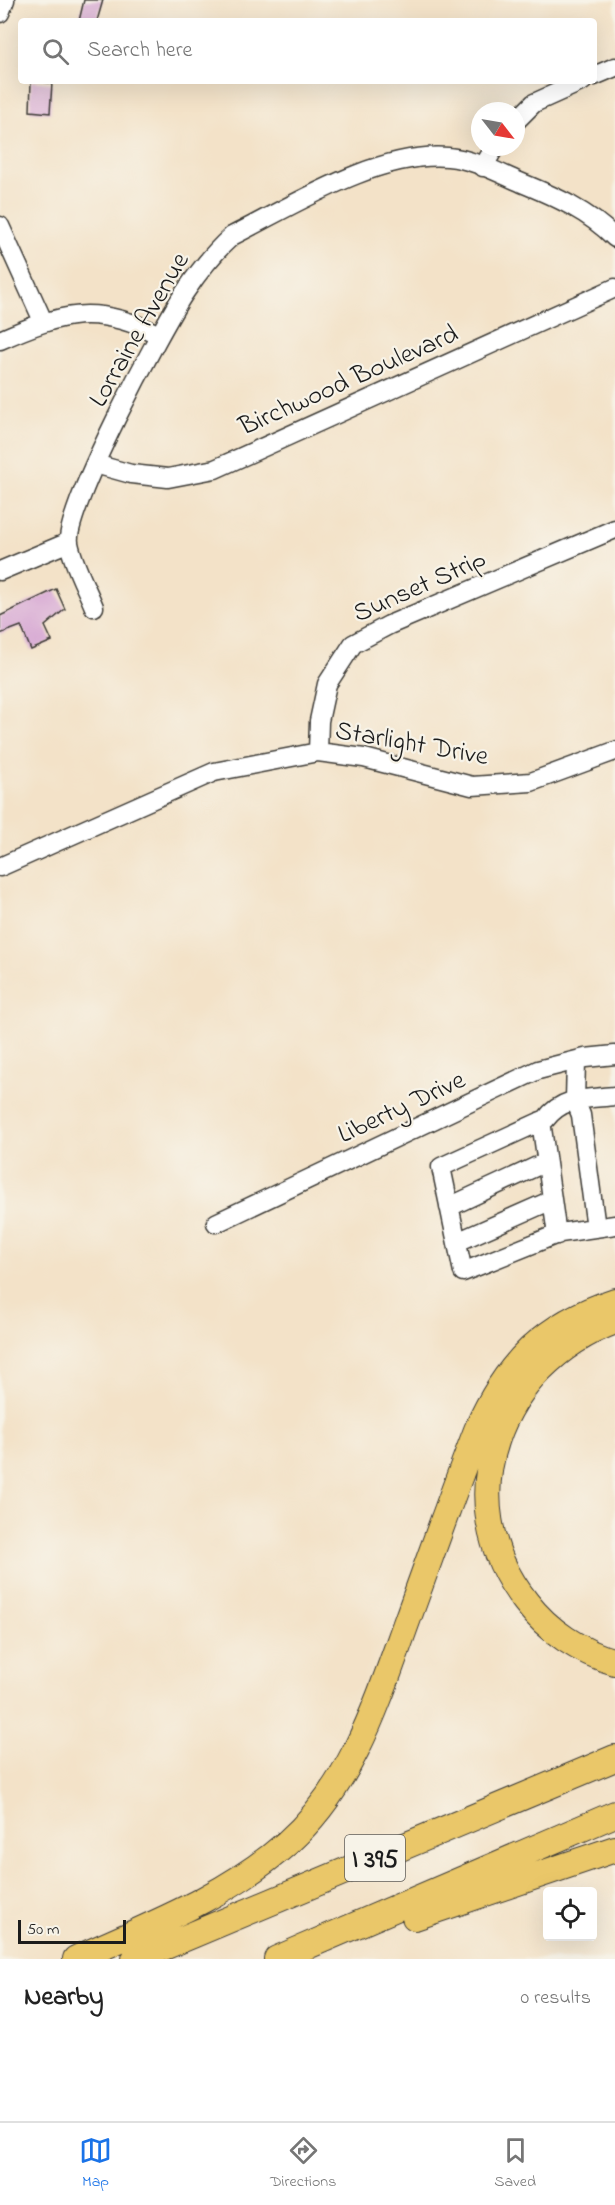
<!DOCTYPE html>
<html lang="en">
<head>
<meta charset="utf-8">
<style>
	:root { --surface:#fff; --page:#f2f2f2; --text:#222; --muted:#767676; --line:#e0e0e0; --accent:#1a73e8 }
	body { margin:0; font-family:"Indie Flower",sans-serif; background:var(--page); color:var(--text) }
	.controls { position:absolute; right:18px; bottom:18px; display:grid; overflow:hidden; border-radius:6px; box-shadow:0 6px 24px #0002 }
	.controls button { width:54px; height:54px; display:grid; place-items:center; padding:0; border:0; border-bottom:2px solid var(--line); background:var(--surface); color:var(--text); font:30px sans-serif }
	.compass { position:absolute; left:471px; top:102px; width:54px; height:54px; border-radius:50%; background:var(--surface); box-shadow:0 6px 24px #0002; rotate:121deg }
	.scale { position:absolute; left:18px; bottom:15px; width:108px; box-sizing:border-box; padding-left:6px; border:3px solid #1c1c1c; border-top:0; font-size:16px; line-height:21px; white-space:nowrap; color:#1c1c1c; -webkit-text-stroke:4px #f7f3e8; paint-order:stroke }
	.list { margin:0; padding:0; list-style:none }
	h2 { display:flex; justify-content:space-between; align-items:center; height:78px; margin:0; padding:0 24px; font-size:26px }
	h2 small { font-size:20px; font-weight:400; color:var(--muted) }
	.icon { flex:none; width:33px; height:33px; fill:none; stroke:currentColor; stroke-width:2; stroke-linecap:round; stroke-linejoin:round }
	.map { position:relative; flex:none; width:615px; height:1959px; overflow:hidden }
	.search { position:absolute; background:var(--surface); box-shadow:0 6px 24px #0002; left:18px; right:18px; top:18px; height:66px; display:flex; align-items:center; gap:15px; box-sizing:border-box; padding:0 21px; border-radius:6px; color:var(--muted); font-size:22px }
	.sheet { height:162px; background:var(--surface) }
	nav { display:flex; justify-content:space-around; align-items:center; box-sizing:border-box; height:84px; border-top:2px solid var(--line); background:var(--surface); font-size:16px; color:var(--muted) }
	nav a { display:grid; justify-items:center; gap:3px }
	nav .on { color:var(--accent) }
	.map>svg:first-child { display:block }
	.building { fill:#d8aad4 }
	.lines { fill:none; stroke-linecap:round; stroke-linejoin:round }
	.minor-casing { stroke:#3c3a36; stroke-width:21 }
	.highway-casing { stroke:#3c3a36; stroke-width:28 }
	.minor { stroke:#fff; stroke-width:18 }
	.highway { stroke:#eac769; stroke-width:26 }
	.labels { text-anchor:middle; stroke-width:4.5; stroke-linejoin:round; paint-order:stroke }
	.shield { fill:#f7f3e8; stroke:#5e5c59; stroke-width:1.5 }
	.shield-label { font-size:26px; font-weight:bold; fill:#1c1c1c }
	.street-label { font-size:27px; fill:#1c1c1c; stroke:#f7f3e8 }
</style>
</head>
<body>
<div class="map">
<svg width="615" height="1959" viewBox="0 0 615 1959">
	<rect width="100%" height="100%" fill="#f7f3e8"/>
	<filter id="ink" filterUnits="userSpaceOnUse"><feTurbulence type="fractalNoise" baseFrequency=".0167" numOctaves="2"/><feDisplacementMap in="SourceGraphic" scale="12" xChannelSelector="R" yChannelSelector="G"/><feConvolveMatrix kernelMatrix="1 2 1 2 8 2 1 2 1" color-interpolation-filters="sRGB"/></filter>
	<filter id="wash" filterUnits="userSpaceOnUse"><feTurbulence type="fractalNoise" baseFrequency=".008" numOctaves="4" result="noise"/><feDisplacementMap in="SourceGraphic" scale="24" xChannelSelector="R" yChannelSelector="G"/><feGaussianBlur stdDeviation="1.35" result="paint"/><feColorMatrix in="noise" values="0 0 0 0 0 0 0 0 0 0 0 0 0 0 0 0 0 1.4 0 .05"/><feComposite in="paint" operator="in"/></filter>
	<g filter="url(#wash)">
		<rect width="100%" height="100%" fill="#f3e2c8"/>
		<g id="blocks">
			<!-- building -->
			<path class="building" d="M84 0H103L97 21H79Z
				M31 81 52 83 50 113 30 111Z
				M56 589 65 609 45 626 52 641 31 650 21 626 0 634V616Z"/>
		</g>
	</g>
	<g filter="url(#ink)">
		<use href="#blocks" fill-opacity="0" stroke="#3c3a36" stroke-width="1.5"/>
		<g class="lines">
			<defs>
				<path id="minor" d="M0 13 5 0
					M594 76 615 67
					M516 121 534 103 583 81
					M483 167 495 147
					M0 226 43 321
					M0 340C62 313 96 303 159 335
					M95 464 131 474 168 478 215 469 615 288
					M0 571 69 542
					M94 607C86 587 73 564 69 543 64 510 162 326 185 292 199 271 213 253 232 236 294 205 378 151 448 157 473 159 499 173 522 183 556 197 588 211 615 238
					M318 752 319 721 327 684 353 644 389 625 615 529
					M0 867 214 772 318 752 364 758 472 786 531 782 615 751
					M576 1061 575 1100 581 1115 596 1228
					M615 1096C588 1099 563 1096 546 1119L441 1167 463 1272 560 1233 615 1225
					M541 1121 557 1235
					M449 1207 546 1162
					M216 1223 538 1070 585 1058 615 1055
					M457 1242 552 1200"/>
				<path id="highway" d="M615 1321C499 1364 445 1500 526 1602 548 1631 580 1652 615 1662
					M415 1917 615 1849
					M76 1959C148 1926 226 1897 287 1843 353 1785 379 1698 408 1618 431 1555 453 1492 477 1430 506 1363 545 1324 615 1301
					M135 1959 615 1758
					M277 1959 615 1814"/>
			</defs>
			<!-- minor casing -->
			<use href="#minor" class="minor-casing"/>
			<!-- highway casing -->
			<use href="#highway" class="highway-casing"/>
			<!-- minor -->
			<use href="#minor" class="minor"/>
			<!-- highway -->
			<use href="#highway" class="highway"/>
		</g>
	</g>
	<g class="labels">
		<!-- shield labels -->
		<rect class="shield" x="345" y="1835" width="60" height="46" rx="4.5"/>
		<g class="shield-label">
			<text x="375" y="1867">I 395</text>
		</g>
		<!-- street labels -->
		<g class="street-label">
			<text transform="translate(138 329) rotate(-60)" y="9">Lorraine Avenue</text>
			<text transform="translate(348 379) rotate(-24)" y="9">Birchwood Boulevard</text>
			<text transform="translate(419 585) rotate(-24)" y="9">Sunset Strip</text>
			<text transform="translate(412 742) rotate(10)" y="9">Starlight Drive</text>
			<text transform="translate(401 1106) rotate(-25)" y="9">Liberty Drive</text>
		</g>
	</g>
</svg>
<div class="controls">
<button><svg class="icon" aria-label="locate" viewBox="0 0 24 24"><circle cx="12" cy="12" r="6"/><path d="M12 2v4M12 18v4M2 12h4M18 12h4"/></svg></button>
</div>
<svg class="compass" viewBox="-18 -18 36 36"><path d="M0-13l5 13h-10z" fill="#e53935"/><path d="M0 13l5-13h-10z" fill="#767676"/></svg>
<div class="scale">50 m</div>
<div class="search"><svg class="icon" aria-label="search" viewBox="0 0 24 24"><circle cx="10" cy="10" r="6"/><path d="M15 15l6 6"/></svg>Search here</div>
</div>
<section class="sheet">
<h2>Nearby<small>0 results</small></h2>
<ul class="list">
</ul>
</section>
<nav>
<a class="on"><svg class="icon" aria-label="map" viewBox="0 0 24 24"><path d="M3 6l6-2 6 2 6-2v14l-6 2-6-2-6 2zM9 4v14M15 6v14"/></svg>Map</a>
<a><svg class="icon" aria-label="directions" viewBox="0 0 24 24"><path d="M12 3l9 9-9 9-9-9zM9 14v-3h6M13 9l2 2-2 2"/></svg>Directions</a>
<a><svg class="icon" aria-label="saved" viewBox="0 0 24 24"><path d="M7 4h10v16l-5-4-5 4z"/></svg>Saved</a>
</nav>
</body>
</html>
